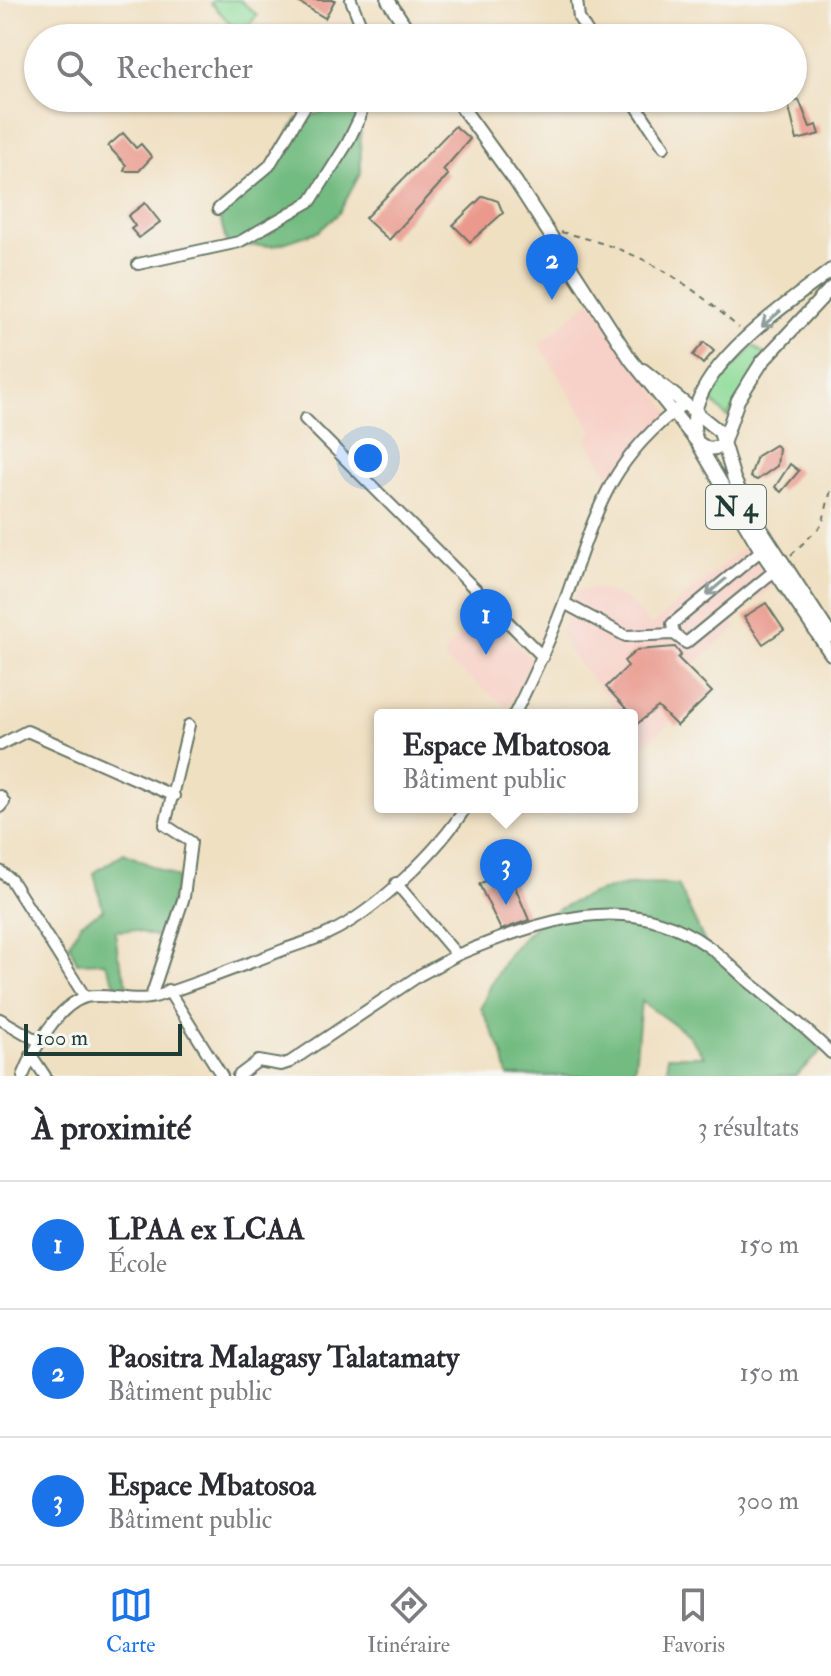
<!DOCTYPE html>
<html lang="fr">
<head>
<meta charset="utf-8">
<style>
	:root { --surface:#fff; --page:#f2f2f3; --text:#2b2b33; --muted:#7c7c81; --line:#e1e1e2; --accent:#1a73e8 }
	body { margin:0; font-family:"IM FELL Double Pica",serif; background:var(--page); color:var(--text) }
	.scale { position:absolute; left:24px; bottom:20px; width:158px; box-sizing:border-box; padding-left:8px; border:4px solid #1f3d34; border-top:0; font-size:22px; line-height:28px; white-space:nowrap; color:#1f3d34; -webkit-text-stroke:6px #f6f6f2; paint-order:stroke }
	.you { position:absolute; left:368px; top:458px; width:28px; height:28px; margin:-20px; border:6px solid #fff; border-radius:50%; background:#1a73e8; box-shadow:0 0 0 12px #1a73e833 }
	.badge { display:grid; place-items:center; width:52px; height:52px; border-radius:50%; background:var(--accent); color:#fff; font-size:26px; font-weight:700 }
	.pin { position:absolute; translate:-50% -66px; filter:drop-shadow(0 2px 4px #0008) }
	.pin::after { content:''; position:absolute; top:42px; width:28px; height:24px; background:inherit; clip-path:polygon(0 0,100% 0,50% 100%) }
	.popup { position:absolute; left:374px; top:709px; width:264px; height:104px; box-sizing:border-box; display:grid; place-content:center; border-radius:8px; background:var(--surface); filter:drop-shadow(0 2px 6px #0005); font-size:26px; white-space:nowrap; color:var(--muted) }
	.popup b { font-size:30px; color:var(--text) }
	.popup::after { content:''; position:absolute; left:50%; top:100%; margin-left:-16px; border:16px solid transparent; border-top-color:var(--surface) }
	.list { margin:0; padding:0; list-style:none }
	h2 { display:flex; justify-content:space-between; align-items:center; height:104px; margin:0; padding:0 32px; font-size:34px }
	h2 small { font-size:26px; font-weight:400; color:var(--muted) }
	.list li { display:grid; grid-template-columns:52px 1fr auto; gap:24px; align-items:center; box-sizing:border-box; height:128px; padding:0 32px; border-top:2px solid var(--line) }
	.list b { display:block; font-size:30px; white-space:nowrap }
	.list p { margin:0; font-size:26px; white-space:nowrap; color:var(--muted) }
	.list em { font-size:26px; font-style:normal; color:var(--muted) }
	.icon { flex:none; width:44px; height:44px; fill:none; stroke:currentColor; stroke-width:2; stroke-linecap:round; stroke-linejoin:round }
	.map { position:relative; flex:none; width:831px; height:1076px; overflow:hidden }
	.search { position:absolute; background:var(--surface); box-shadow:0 2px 6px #0004; left:24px; right:24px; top:24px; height:88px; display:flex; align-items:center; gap:20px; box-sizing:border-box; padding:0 28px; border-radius:44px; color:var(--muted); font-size:30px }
	.sheet { height:488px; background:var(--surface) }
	nav { display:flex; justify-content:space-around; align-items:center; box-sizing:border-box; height:112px; border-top:2px solid var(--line); background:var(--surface); font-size:22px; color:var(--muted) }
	nav a { display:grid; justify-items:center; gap:4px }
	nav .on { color:var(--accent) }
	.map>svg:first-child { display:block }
	.built { fill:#f7d1c7 }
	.green { fill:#8fdc99; stroke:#578c66; stroke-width:2 }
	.forest { fill:#73bc81; stroke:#497c5a; stroke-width:2 }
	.building { fill:#ea998c }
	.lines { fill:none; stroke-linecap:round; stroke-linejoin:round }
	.minor-casing { stroke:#687666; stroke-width:14 }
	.major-casing { stroke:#687666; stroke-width:16 }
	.path { stroke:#687666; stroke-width:2; stroke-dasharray:6 6; stroke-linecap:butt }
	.minor { stroke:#fff; stroke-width:10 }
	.major { stroke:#fff; stroke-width:12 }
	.oneway { stroke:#8f9e9a }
	.labels { text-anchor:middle; stroke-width:6; stroke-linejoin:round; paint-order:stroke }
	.shield { fill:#f6f6f2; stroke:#60746d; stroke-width:2 }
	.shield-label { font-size:26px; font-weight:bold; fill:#1f3d34 }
</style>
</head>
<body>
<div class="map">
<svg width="831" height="1076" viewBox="0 0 831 1076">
	<rect width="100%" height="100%" fill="#f6f6f2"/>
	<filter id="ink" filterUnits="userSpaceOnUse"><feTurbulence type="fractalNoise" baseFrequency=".0125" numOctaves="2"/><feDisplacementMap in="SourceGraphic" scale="16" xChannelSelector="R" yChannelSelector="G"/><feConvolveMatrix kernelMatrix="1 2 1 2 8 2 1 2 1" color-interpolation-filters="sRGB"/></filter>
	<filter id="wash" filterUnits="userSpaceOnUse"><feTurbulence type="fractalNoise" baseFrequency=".006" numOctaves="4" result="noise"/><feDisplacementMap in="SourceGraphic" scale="32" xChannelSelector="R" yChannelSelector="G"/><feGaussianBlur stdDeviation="1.8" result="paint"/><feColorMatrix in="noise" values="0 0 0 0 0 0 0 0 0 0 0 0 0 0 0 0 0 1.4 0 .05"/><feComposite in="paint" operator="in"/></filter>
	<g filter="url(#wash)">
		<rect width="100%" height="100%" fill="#f0e0c2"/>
		<!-- built -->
		<path class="built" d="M592 299 671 414 612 479 586 439 593 431 539 345Z
			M746 545 774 587 731 616 736 628 689 669 712 692 677 726 672 721 644 744 632 729V715H621L569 651 561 633 577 590 601 589 627 600 651 625Z
			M484 612 534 662 508 707 444 660 447 649Z"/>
		<!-- green -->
		<path class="green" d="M214 0H240L257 15 241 35 211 3Z
			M754 346 767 357 727 417 706 395Z"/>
		<!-- forest -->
		<path class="forest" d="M338 108 360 117 361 172 339 213 319 231 274 246 227 245 218 209 269 166 297 119Z
			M124 853 178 878 162 938 133 930 115 931 118 955 131 995 121 994 104 962 77 963 69 944 81 923 103 910 94 873Z
			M678 885 706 945 825 1047 796 1076H668L667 1056H704L687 1034 641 1001 634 1076H508L503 1054 481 1008C506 942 547 903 617 887 636 882 659 885 678 885Z"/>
		<g id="blocks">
			<!-- building -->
			<path class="building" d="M295 0H335L325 18Z
				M799 100 810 127 817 125 820 134 797 140 788 103Z
				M455 126 470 139 443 170 448 175 389 240 365 218Z
				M123 133 136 148 141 144 152 157 139 171H124L126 165 108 146Z
				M483 196 498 201 503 213 470 242 453 225Z
				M145 203 160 222 139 238 131 229 135 226 128 216Z
				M704 342 714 351 703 364 693 355Z
				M775 445 779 448 777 466 757 480 750 477 757 456Z
				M790 464 799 471 781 492 775 487Z
				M766 603 784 630 763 644 744 617Z
				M675 647 681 655 678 658 712 692 677 726 658 707 632 728V715L606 687 628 666 624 661 637 650Z
				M508 870 529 920 501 930 479 884Z"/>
		</g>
	</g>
	<g filter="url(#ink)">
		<use href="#blocks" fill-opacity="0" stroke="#687666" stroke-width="2"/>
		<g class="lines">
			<defs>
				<path id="minor" d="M351 0 366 38
					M577 0 579 18 591 38
					M272 36 275 38
					M631 98 664 147
					M218 209 269 166 310 98
					M138 264 239 242 311 201 347 144 360 117 364 98
					M305 419 543 657
					M564 603 626 636 674 634 686 643 779 567
					M674 634 672 624 764 548
					M514 715C534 675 553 634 568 592 597 508 611 458 685 403
					M0 745 27 731 174 796
					M0 796 4 802 0 807
					M0 871 11 880 85 997
					M396 883 457 955C538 922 627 888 706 945 721 955 734 969 748 981 776 1004 805 1027 831 1053
					M168 990 222 1076
					M151 997 184 897 191 842 165 825 189 725
					M0 1019 38 1041
					M31 1055 45 1076
					M23 1076C33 1051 57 1005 86 997 106 992 135 1004 158 996 200 982 242 966 283 950 298 944 315 940 329 933 376 911 438 851 466 807
					M238 1076 258 1061 281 1065 290 1062 420 975 457 955"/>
				<path id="major" d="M388 0 413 38
					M455 98 516 182 631 360 697 442 760 549 831 654
					M831 270C788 304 673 378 697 442L708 449 722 447 738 400 762 362 831 288
					M643 370 720 432 734 479 748 509 831 636"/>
			</defs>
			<!-- minor casing -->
			<use href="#minor" class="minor-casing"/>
			<!-- major casing -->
			<use href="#major" class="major-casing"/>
			<!-- path -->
			<path class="path" d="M561 232C641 251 678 274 739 328
				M791 555 822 525 831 490"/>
			<!-- minor -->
			<use href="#minor" class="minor"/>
			<!-- major -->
			<use href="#major" class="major"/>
		</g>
		<!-- one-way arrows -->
		<defs><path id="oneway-shaft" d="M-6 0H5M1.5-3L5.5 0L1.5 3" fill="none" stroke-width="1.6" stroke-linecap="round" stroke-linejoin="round" transform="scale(2)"/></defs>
		<g class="oneway">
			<use href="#oneway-shaft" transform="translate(771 319) rotate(140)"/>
			<use href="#oneway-shaft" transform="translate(716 587) rotate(140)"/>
		</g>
	</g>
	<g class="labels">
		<!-- shield labels -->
		<rect class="shield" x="706" y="485" width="60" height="44" rx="6"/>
		<g class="shield-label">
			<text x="736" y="516">N 4</text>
		</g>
	</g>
</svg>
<div class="scale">100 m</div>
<div class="you"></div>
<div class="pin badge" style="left:486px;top:655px">1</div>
<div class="pin badge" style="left:552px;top:300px">2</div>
<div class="pin badge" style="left:506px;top:905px">3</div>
<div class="popup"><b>Espace Mbatosoa</b>Bâtiment public</div>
<div class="search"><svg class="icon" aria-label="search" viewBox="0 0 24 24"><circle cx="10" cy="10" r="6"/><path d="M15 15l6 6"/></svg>Rechercher</div>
</div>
<section class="sheet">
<h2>À proximité<small>3 résultats</small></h2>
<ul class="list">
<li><span class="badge">1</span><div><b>LPAA ex LCAA</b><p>École</p></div><em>150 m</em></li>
<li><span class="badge">2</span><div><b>Paositra Malagasy Talatamaty</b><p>Bâtiment public</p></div><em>150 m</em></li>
<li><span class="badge">3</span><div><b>Espace Mbatosoa</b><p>Bâtiment public</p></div><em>300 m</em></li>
</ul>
</section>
<nav>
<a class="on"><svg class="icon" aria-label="map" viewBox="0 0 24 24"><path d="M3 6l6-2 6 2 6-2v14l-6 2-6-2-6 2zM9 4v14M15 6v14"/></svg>Carte</a>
<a><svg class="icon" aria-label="directions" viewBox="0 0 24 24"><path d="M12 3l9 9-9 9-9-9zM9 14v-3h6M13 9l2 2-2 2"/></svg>Itinéraire</a>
<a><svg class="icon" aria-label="saved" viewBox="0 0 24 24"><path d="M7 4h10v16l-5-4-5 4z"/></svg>Favoris</a>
</nav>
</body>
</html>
